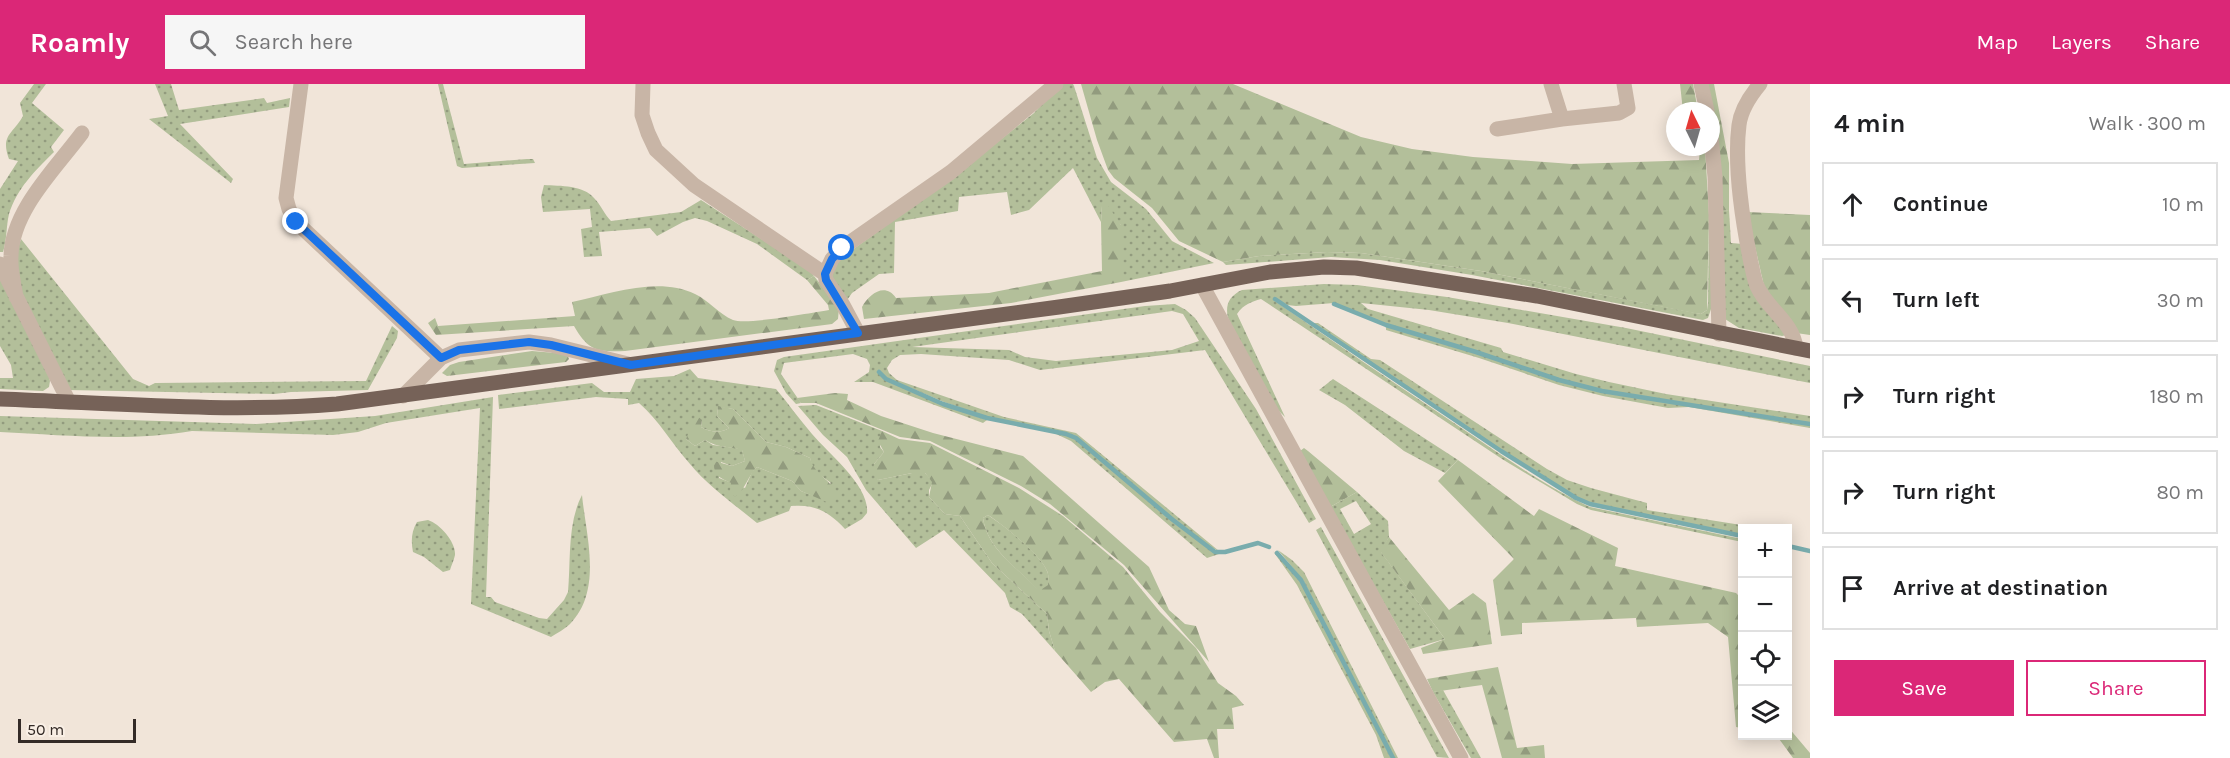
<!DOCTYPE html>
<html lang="en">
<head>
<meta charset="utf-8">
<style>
	:root { --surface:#fff; --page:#f6f6f6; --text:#202124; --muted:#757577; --line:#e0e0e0; --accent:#db2777 }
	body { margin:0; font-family:Karla,sans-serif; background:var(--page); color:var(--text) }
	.controls { position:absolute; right:18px; bottom:18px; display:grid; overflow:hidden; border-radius:0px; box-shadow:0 3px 15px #0003 }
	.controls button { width:54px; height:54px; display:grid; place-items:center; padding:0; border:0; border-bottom:2px solid var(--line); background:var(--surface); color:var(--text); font:30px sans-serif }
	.compass { position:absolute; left:1666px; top:18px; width:54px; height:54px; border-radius:50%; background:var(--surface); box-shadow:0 3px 15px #0003; rotate:355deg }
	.scale { position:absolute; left:18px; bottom:15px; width:118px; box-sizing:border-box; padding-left:6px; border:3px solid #342b27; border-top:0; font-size:16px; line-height:21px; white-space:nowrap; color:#342b27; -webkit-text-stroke:4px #f9efe5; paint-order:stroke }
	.stop { position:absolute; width:18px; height:18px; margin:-14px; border:4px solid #1a73e8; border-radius:50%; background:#fff }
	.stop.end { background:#1a73e8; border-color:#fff; box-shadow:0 2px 6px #0008 }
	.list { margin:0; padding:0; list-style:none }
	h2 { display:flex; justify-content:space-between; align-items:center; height:78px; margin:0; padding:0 24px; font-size:26px }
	h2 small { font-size:20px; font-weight:400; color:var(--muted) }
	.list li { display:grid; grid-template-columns:39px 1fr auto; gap:18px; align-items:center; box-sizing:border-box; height:84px; margin:0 12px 12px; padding:0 12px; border:2px solid var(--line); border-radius:0px }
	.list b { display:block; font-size:22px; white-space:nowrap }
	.list em { font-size:20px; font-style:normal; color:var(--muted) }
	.actions { display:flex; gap:12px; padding:18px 24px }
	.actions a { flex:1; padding:14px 0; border:2px solid var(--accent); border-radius:0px; text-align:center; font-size:21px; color:var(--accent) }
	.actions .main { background:var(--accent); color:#fff }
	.icon { flex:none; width:33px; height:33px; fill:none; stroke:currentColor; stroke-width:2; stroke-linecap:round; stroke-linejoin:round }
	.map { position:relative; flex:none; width:1810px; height:674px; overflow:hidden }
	header { display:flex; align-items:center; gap:36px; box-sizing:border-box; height:84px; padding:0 30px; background:var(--accent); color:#fff }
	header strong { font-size:28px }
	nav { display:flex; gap:33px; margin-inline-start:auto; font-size:21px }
	.search { width:420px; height:54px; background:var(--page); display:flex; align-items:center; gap:15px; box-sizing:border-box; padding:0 21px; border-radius:0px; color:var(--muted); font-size:22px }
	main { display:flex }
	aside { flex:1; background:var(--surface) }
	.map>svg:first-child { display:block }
	.grass { fill:url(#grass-dots); fill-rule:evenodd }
	.forest { fill:url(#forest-firs); fill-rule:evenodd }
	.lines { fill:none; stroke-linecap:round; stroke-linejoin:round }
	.stream { stroke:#79acad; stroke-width:4.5 }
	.minor { stroke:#c8b5a6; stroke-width:15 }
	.major { stroke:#766258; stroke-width:15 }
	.route { stroke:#1a73e8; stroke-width:8 }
</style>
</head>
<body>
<header>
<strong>Roamly</strong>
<div class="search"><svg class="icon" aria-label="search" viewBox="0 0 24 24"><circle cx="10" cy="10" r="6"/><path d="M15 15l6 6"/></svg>Search here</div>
<nav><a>Map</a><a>Layers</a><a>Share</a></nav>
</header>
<main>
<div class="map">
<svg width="1810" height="674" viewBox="0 0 1810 674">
	<defs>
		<pattern id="grass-dots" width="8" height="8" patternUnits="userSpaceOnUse" patternTransform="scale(1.5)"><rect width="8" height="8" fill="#b3bf9a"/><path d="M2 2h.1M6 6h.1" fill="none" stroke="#929b7e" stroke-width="1.8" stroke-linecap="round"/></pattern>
		<pattern id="forest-firs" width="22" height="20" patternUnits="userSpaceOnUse" patternTransform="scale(1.5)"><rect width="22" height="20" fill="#b3bf9a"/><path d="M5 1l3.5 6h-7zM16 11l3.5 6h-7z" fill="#929b7e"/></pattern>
	</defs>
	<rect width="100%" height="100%" fill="#f1e5d9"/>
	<!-- grass -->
	<path class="grass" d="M34 0H46L32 19 64 46 51 63 54 68C35 87 17 104 9 130 6 143 7 156 3 168H0V105L18 77 9 75C0 51 13 50 23 32L20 19Z
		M155 0H171L179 26 264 14 267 19 290 14 289 23 180 40 233 95 231 99 149 35 168 32Z
		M438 0H443L444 4 464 80 527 75H533L535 79 462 84 457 82Z
		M1060 0H1073L1074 2 1097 74 1111 98 1146 125 1172 157 1214 179 1121 198V141L1102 122 1101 138 1073 84 1029 126 1011 131 1007 108 959 113 958 127 895 138 894 189 879 190 852 209 845 219C838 207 827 193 834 179L951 95 1034 29Z
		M544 101C561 102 583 101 594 114 601 121 604 130 611 137L681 128 701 116 809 186 814 192 807 196 757 160 707 137 695 134 683 138 657 152 650 144 599 148 602 172 584 173 581 145 592 143 590 125 543 128 541 113Z
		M1729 126 1731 159 1743 160 1787 251 1782 252 1739 244 1725 235 1720 127Z
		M1709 131 1713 219 1708 234 1703 236 1472 191 1380 176 1331 173 1226 181 1223 178 1259 172 1327 168 1361 169 1481 187 1701 230 1707 226 1708 219Z
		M21 155 133 295 149 302 155 299 366 297 392 242 398 247 397 254 368 306 291 308 274 310 68 306 21 214 13 179Z
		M0 190 47 284 50 297 49 303 43 307 0 305V294H13L11 281 0 262Z
		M1324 200 1357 201 1447 213 1626 244 1810 282V299L1508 239 1429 226 1361 219 1368 225 1501 264 1503 268 1576 290 1609 298 1666 310 1810 332V339L1602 306 1559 295 1476 267 1386 240 1334 219 1296 222 1287 221 1275 214V217C1335 259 1396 300 1457 341 1500 370 1543 401 1590 423L1742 455V458L1591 426 1577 420 1502 375 1261 215C1251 218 1244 220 1237 230L1285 333 1272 320 1228 234C1225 221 1229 212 1242 206Z
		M1175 220 1186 226 1195 234 1256 325 1316 435 1309 439 1205 266 1040 286 1009 276 921 270 900 271 892 276 887 284 889 289 897 296 1004 333 1076 349 1219 467 1210 463 1173 435 1089 363 1077 353 1067 349 988 333 944 318 887 294 880 288 879 289 886 296 943 321 987 336 983 339 873 298H854L869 288 870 281 867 275 853 270 784 279 781 290 801 319 796 320 786 309 774 287 777 276 784 273 1145 222ZM1172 227 1183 230 1199 257 1172 266 1056 277 1025 273 1009 266 912 263Z
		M1312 239H1318L1371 275 1380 276 1547 385 1567 396 1591 404 1647 419V426L1760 444H1742V451L1591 419 1577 413 1493 361Z
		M1386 242 1476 268 1558 297 1603 308 1810 341V344L1689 323 1668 324 1603 312 1559 301 1479 274 1386 246Z
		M690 285 698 294 776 305C788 319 799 335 812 350 828 369 870 402 867 429L862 435 845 445C828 427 815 420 791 422L789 427 757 439C734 420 709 403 690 380 672 360 659 336 639 319L628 321V315L596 313 499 325 498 311 592 299 604 308H630L636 295 674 292ZM718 323 733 325 766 358 786 363 810 374 813 386 831 399 814 412 801 407 792 397 757 383 752 388 745 404 719 394 721 378 732 382 745 377 742 365 713 361 705 356 695 362 686 355 702 336 701 343C710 348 720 350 729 344L717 332Z
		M1333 295 1458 376 1445 389 1404 367 1345 321 1319 306Z
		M493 313 486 513H491L495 518 539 534 547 535 564 516 568 508C571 476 567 440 582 411 586 452 603 506 570 540 565 545 557 549 551 553L471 520 480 324 386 339 358 348 333 351 192 347C129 358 63 351 0 348V332L256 340 375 332Z
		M816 321 882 347 880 363 884 368 874 380 878 396 912 389H925L933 398 929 406V413L945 430 960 432 992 479 1047 530 1049 547 1055 567 1022 530 1010 523 1005 509 944 446 916 464 866 406 847 373 823 351 798 322Z
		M1054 349 1066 351 1076 355 1172 437 1209 465 1219 470 1207 474 1071 357Z
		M1357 408 1388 437 1389 453 1381 468 1445 555 1410 565 1330 423ZM1356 417 1371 440 1354 450 1340 425Z
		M988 431C1003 441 1041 470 1047 487 1049 490 1048 497 1049 501L1039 508C1018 483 988 467 983 434Z
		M428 436C440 440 456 458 455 471 454 476 451 482 450 486L443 488 424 473 413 468C411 458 411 448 417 438Z
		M1321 443 1449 674 1437 673 1316 446Z
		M1278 466 1292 476 1304 488 1398 674H1394L1303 496Z
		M1273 467 1301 498 1391 674H1384L1376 651 1297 501Z
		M1443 606 1481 674H1471L1433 608Z"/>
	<!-- forest -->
	<path class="forest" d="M1081 0H1233L1361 53 1412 65 1473 73 1572 80 1699 76 1700 63H1705L1709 131 1707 226 1701 230 1694 229 1481 187 1361 169 1327 168 1259 172 1223 178 1179 157 1152 124 1114 94 1108 86 1097 56Z
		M1680 0H1693L1698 27H1683Z
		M1705 0H1714L1729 79V126L1720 127 1719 78Z
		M1107 120 1121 141V198L1011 219 864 235 862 223C869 210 885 198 896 214L989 209 1102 187 1101 138 1102 122Z
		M1747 128 1810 131V251L1796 249 1765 206Z
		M814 192 839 224 838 235 832 240 625 267C598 268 588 267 574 242L436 251 428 239 435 234 438 242 575 232 572 218C610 210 658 192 695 210 708 216 719 230 733 236 747 241 810 229 829 226L828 221 807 196Z
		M532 267 567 270 569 275 566 278 447 292 442 289 450 281 459 278Z
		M835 309 848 310 847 316 881 332 933 349 1023 372 1149 483 1169 526 1185 540 1196 542 1209 578 1124 481 1050 420 1021 402 930 357 900 353 816 319H801L797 314Z
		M718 322 733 325 766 358 786 363 810 374C816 395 835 394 836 416L829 419 801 407 792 397 757 383C748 392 746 404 735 413L730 407 731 399C719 394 713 391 714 377L732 382 745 377 742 366C729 362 718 364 705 356L695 362 686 355 696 331 702 336 701 343C710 348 720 350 729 344L717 332Z
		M882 347 899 355 930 359 1019 404 1063 432 1123 483 1160 528 1196 564 1218 599 1236 612 1244 621 1232 624 1234 645H1217L1219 674H1214L1207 655 1174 658 1119 595 1105 598 1091 608 1055 567 1049 547 1047 530 992 479 960 432 945 430 929 413 932 398 925 389H912L878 396 873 388 874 380 884 368 878 357ZM988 431C1002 440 1041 471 1047 487 1049 490 1048 497 1048 501L1039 507C1018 483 988 467 983 434Z
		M1304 364 1308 367 1357 408 1330 423 1300 367Z
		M1458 376 1534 432 1539 425 1618 464 1615 482 1736 509 1742 515V644L1736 643 1728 553 1708 539 1637 543 1636 534 1522 539V550L1501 552 1493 496 1514 475 1438 397Z
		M1389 453 1449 526 1473 509 1486 519 1492 560 1423 570 1421 564 1445 555 1380 467Z
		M1498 583 1517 664 1544 661 1545 674H1502L1482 601 1433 608 1427 595Z
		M1788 643 1810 669V674H1793L1777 652H1788Z"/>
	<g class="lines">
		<!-- stream -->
		<path class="stream" d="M1275 215 1501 367 1576 414 1590 420 1742 452
			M1334 220 1386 241 1476 268 1559 296 1602 307 1810 340
			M879 288 886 295 943 320 987 334 1066 350 1076 354 1173 436 1215 468H1225L1258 459 1269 463
			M1788 462 1810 467
			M1277 469 1301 496 1393 674"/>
		<!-- minor -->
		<path class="minor" d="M301 0 286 114 289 125 296 138 441 274
			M643 0 642 31 648 49 656 66 694 101 825 190
			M1551 0 1562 35
			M1701 0 1707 27
			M1760 0C1750 12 1741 25 1739 41 1734 81 1743 140 1751 179 1753 187 1754 195 1757 202 1767 225 1793 238 1796 264
			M1497 45 1562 35 1619 29 1628 24 1624 0
			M1711 52 1715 93 1719 250
			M0 180 69 318
			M1202 201 1461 674
			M16 213C14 200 10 186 11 172 12 126 56 84 82 49
			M858 249 843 221 826 196 825 190 832 175 842 164 951 88 1056 0
			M403 312 441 274 459 266 529 258 551 261 628 280"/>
		<!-- major -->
		<path class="major" d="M0 315C113 319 225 329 337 320L1059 223 1170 207 1270 188 1324 183 1356 184 1537 212 1810 267"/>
	</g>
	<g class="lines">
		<!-- route -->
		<path class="route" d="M296 138 441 274 459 266 529 258 551 261 631 281 858 249 826 196 825 190 832 175 842 164"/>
	</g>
</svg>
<div class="controls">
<button>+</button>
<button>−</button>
<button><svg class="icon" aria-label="locate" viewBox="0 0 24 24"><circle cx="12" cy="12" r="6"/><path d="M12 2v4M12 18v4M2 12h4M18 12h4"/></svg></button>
<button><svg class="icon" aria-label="layers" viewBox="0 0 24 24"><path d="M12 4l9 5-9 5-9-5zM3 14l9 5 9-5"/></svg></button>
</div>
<svg class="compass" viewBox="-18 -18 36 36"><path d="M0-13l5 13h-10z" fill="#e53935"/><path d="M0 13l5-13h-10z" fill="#757577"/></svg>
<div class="scale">50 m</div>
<div class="stop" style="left:842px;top:164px"></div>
<div class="stop end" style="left:296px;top:138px"></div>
</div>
<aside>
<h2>4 min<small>Walk · 300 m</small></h2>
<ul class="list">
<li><svg class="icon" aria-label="ahead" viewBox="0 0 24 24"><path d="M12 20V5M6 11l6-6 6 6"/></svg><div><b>Continue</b></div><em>10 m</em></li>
<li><svg class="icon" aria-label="left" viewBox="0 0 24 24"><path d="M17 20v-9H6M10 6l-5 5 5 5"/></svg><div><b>Turn left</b></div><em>30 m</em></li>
<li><svg class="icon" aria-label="right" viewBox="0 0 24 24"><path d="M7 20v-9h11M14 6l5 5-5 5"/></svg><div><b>Turn right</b></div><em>180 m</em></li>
<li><svg class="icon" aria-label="right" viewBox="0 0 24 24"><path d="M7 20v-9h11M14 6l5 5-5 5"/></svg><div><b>Turn right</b></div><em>80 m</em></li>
<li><svg class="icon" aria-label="arrive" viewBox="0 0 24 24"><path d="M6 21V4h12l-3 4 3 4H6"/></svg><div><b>Arrive at destination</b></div></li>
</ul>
<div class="actions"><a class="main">Save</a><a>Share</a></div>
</aside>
</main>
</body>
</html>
